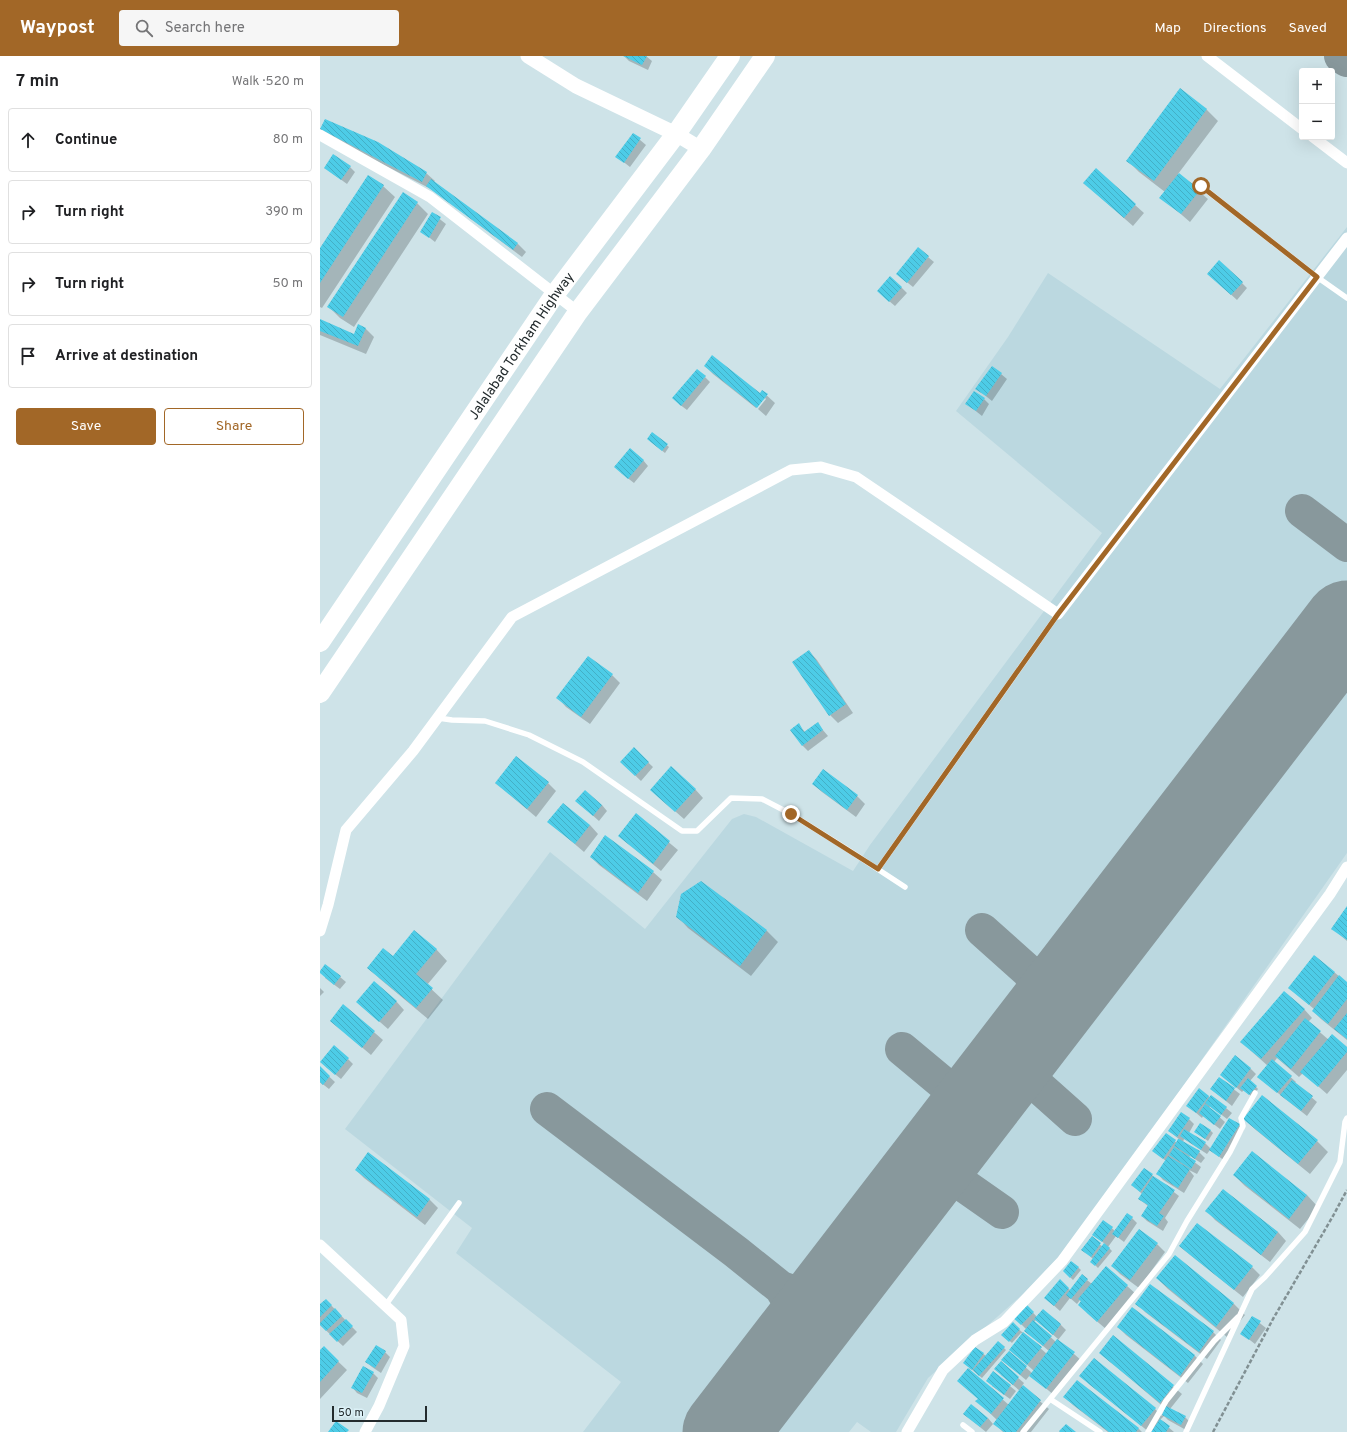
<!DOCTYPE html>
<html lang="en">
<head>
<meta charset="utf-8">
<style>
	:root { --surface:#fff; --page:#f6f6f6; --text:#202124; --muted:#757577; --line:#e0e0e0; --accent:#a26727 }
	body { margin:0; font-family:Overpass,sans-serif; background:var(--page); color:var(--text) }
	.controls { position:absolute; right:12px; top:12px; display:grid; overflow:hidden; border-radius:4px; box-shadow:0 4px 16px #0002 }
	.controls button { width:36px; height:36px; display:grid; place-items:center; padding:0; border:0; border-bottom:1px solid var(--line); background:var(--surface); color:var(--text); font:20px sans-serif }
	.scale { position:absolute; left:12px; bottom:10px; width:95px; box-sizing:border-box; padding-left:4px; border:2px solid #232b2d; border-top:0; font-size:11px; line-height:14px; white-space:nowrap; color:#232b2d; -webkit-text-stroke:3px #dbf0f6; paint-order:stroke }
	.stop { position:absolute; width:12px; height:12px; margin:-9px; border:3px solid #a26727; border-radius:50%; background:#fff }
	.stop.end { background:#a26727; border-color:#fff; box-shadow:0 1px 4px #0008 }
	.list { margin:0; padding:0; list-style:none }
	h2 { display:flex; justify-content:space-between; align-items:center; height:52px; margin:0; padding:0 16px; font-size:17px }
	h2 small { font-size:13px; font-weight:400; color:var(--muted) }
	.list li { display:grid; grid-template-columns:26px 1fr auto; gap:12px; align-items:center; box-sizing:border-box; height:64px; margin:0 8px 8px; padding:0 8px; border:1px solid var(--line); border-radius:4px }
	.list b { display:block; font-size:15px; white-space:nowrap }
	.list em { font-size:13px; font-style:normal; color:var(--muted) }
	.actions { display:flex; gap:8px; padding:12px 16px }
	.actions a { flex:1; padding:9px 0; border:1px solid var(--accent); border-radius:4px; text-align:center; font-size:14px; color:var(--accent) }
	.actions .main { background:var(--accent); color:#fff }
	.icon { flex:none; width:22px; height:22px; fill:none; stroke:currentColor; stroke-width:2; stroke-linecap:round; stroke-linejoin:round }
	.map { position:relative; flex:none; width:1027px; height:1376px; overflow:hidden }
	header { display:flex; align-items:center; gap:24px; box-sizing:border-box; height:56px; padding:0 20px; background:var(--accent); color:#fff }
	header strong { font-size:19px }
	nav { display:flex; gap:22px; margin-inline-start:auto; font-size:14px }
	.search { width:280px; height:36px; background:var(--page); display:flex; align-items:center; gap:10px; box-sizing:border-box; padding:0 14px; border-radius:4px; color:var(--muted); font-size:15px }
	main { display:flex }
	aside { flex:1; background:var(--surface) }
	.map>svg:first-child { display:block }
	.built { fill:#bbd8e0 }
	.shadow { fill:#0003; fill-rule:evenodd }
	.lines { fill:none; stroke-linecap:round; stroke-linejoin:round }
	.taxiway { stroke:#88989c; stroke-width:34 }
	.runway { stroke:#88989c; stroke-width:85 }
	.building { fill:url(#building-back-hatch) }
	.path { stroke:#819093; stroke-width:2.5; stroke-dasharray:4 2; stroke-linecap:butt }
	.lane { stroke:#fff; stroke-width:5.5 }
	.street { stroke:#fff; stroke-width:11 }
	.secondary { stroke:#fff; stroke-width:15 }
	.highway { stroke:#fff; stroke-width:20 }
	.route { stroke:#a26727; stroke-width:5 }
	.labels { text-anchor:middle; stroke-width:3; stroke-linejoin:round; paint-order:stroke }
	.street-label { font-size:14px; fill:#232b2d; stroke:#dbf0f6 }
</style>
</head>
<body>
<header>
<strong>Waypost</strong>
<div class="search"><svg class="icon" aria-label="search" viewBox="0 0 24 24"><circle cx="10" cy="10" r="6"/><path d="M15 15l6 6"/></svg>Search here</div>
<nav><a>Map</a><a>Directions</a><a>Saved</a></nav>
</header>
<main>
<aside>
<h2>7 min<small>Walk · 520 m</small></h2>
<ul class="list">
<li><svg class="icon" aria-label="ahead" viewBox="0 0 24 24"><path d="M12 20V5M6 11l6-6 6 6"/></svg><div><b>Continue</b></div><em>80 m</em></li>
<li><svg class="icon" aria-label="right" viewBox="0 0 24 24"><path d="M7 20v-9h11M14 6l5 5-5 5"/></svg><div><b>Turn right</b></div><em>390 m</em></li>
<li><svg class="icon" aria-label="right" viewBox="0 0 24 24"><path d="M7 20v-9h11M14 6l5 5-5 5"/></svg><div><b>Turn right</b></div><em>50 m</em></li>
<li><svg class="icon" aria-label="arrive" viewBox="0 0 24 24"><path d="M6 21V4h12l-3 4 3 4H6"/></svg><div><b>Arrive at destination</b></div></li>
</ul>
<div class="actions"><a class="main">Save</a><a>Share</a></div>
</aside>
<div class="map">
<svg width="1027" height="1376" viewBox="0 0 1027 1376">
	<defs>
		<pattern id="building-back-hatch" width="6" height="6" patternUnits="userSpaceOnUse"><rect width="6" height="6" fill="#4dcce7"/><path d="M-1 5l2 2M0 0l6 6M5-1l2 2" fill="none" stroke="#43afc6"/></pattern>
	</defs>
	<rect width="100%" height="100%" fill="#cee3e8"/>
	<!-- built -->
	<path class="built" d="M1027 171V797L826 1083 749 1190 702 1239 608 1322 576 1376H551L537 1366 529 1376H263L301 1326 136 1197 152 1172 25 1073 230 796 325 873 412 763 424 758 436 761 533 815 550 789 782 477 636 355 688 281 728 217 900 333Z"/>
	<!-- shadow -->
	<path class="shadow" d="M304 0H326L332 5 328 14 309 5Z
		M860 34 887 54 898 65 858 118 888 143 870 166 841 141 845 136 819 116 808 105Z
		M1 73 106 117 115 125 114 126 198 188 206 196 202 201 111 133 9 81Z
		M313 78 326 89 310 111 297 101Z
		M30 111 35 116 27 128 5 112Z
		M776 114 824 157 813 170 773 135Z
		M49 120 63 130 75 141 2 252 0 251V194Z
		M97 147 108 158 34 271 20 262 9 251Z
		M112 157 126 168 115 186 101 175Z
		M608 201 614 206 593 231 583 223Z
		M894 223 922 227 927 232 917 244Z
		M581 231 587 237 575 250 563 240Z
		M0 264 34 280 38 270 46 273 54 281 46 298 0 279Z
		M385 310 440 339 442 335 455 347 446 360 438 353 446 343 444 341 436 352 393 318Z
		M681 318 687 323 672 345 657 333Z
		M385 321 390 326 367 354 359 348Z
		M664 343 669 348 662 360 647 348Z
		M333 377 349 391 345 397 330 385Z
		M323 404 328 410 314 427 301 417Z
		M489 595 497 604 533 657 518 667 510 659Z
		M292 619 300 627 270 668 246 651 238 642Z
		M497 667 508 680 488 695 482 689 479 669 485 676Z
		M314 693 333 711 321 725 301 706Z
		M176 727H228L236 735 216 761Z
		M493 728 537 740 545 748 536 761 502 736Z
		M375 733 383 742 364 763 340 742Z
		M282 749 287 755 279 765 262 750Z
		M316 759 358 794 341 815 299 780Z
		M229 766 270 769 278 778 264 796Z
		M286 781 333 816 342 824 327 845 279 809 271 801Z
		M380 826 447 875 458 886 431 920 368 872 357 860Z
		M1027 851V885L1012 872Z
		M116 893 127 905 107 929 123 944 108 963 60 923 49 912 73 902Z
		M995 900 1027 927V984L1001 963 993 955 994 953 969 932Z
		M6 909 26 926 20 933 5 922Z
		M0 932 4 936 0 940Z
		M76 945 84 954 68 973 37 946Z
		M24 950 63 984 51 999 11 965Z
		M984 953 992 962 988 966 1009 984 1027 992V1014L1007 1038 983 1017 979 1021 957 1002 954 1006 976 1026 975 1027 997 1046 987 1060 944 1026 948 1010 930 994Z
		M28 1003 33 1008 21 1023 6 1011Z
		M0 1012 15 1026 9 1033 0 1026Z
		M930 1012 936 1018 930 1025 938 1033 932 1041 924 1034 922 1036 901 1019Z
		M899 1022 920 1038 912 1050 891 1033Z
		M888 1040 906 1052 912 1057 907 1063 890 1050 889 1052 905 1066 900 1073 883 1060 882 1062 868 1050Z
		M869 1063 874 1068 869 1077 885 1087 891 1093 919 1069 924 1074 905 1105 890 1094 887 1098 864 1083 863 1086 879 1096 885 1102 881 1107 870 1100 869 1102 881 1111 877 1118 869 1114 874 1120 864 1137 843 1124 838 1118 846 1105 833 1095 846 1078 857 1087 860 1084 849 1075Z
		M924 1063 997 1085 1008 1096 990 1118 936 1074Z
		M890 1074 893 1077 888 1085 875 1076Z
		M48 1097 110 1144 118 1152 105 1169 44 1122 36 1114Z
		M824 1113 859 1140 845 1162 848 1166 843 1175 827 1165 822 1160 828 1150 819 1143 822 1138 813 1129Z
		M914 1119 987 1139 998 1151 980 1173 925 1130Z
		M903 1134 958 1176 966 1185 950 1206 895 1164 887 1155Z
		M812 1162 817 1167 804 1186 796 1180 788 1191 792 1195 778 1212 774 1208 773 1203 763 1194 772 1182 783 1191 785 1188 774 1179 784 1165 795 1175Z
		M837 1188 845 1196 819 1232 800 1218 792 1210Z
		M860 1190 932 1211 940 1219 923 1241 869 1198Z
		M855 1200 914 1248 925 1259 907 1281 848 1233 837 1222Z
		M752 1206 761 1214 753 1224 744 1215Z
		M786 1211 816 1238 786 1273 767 1257 760 1244 757 1248 750 1242 740 1255 731 1247 741 1225 750 1234 767 1224 772 1228Z
		M6 1244 37 1276 23 1290 0 1269V1250Z
		M817 1247 893 1276 901 1284 887 1303 825 1256Z
		M706 1249 717 1261 723 1254 741 1269 746 1274 738 1284 762 1305 735 1340 710 1319 706 1324 688 1309 689 1296 712 1317 714 1315 696 1299 703 1278 701 1277 692 1287 683 1279 693 1268 727 1298 729 1295 711 1280 706 1273 694 1261ZM716 1264 738 1283 736 1286 714 1266Z
		M812 1252 875 1300 883 1308 868 1327 806 1279 798 1271Z
		M932 1261 946 1272 935 1288 922 1278Z
		M793 1280 862 1338 850 1353 865 1361 870 1366 866 1374 848 1364 844 1360 840 1364 854 1376H829L769 1328 761 1320 835 1353 842 1360 846 1353 780 1297Z
		M678 1286 686 1294 662 1322 651 1313 649 1314 689 1349 700 1335 681 1319V1307L704 1327 702 1330 729 1353 711 1376H683L675 1368 677 1364 657 1345 659 1343 639 1325 650 1312 656 1292 666 1300Z
		M4 1292 27 1314 0 1343V1296Z
		M65 1296 70 1301 61 1317 52 1311 46 1306Z
		M673 1316 696 1335 690 1343 672 1330Z
		M53 1317 58 1322 47 1342 37 1337 32 1331Z
		M757 1325 819 1373 822 1376H788L753 1349 745 1341Z
		M668 1362 673 1368 666 1376 650 1363Z"/>
	<g class="lines">
		<!-- taxiway -->
		<path class="taxiway" d="M1021 0 1027 4
			M982 455 1027 489
			M662 874 709 916 717 931V945L715 961 702 990
			M709 916C720 918 733 920 744 917 759 911 771 895 783 884
			M582 993 654 1053
			M691 1006 755 1063
			M227 1053 416 1196 461 1232 469 1245 473 1255 474 1266V1276L468 1296
			M612 1107 682 1156
			M461 1232C495 1245 507 1236 531 1212"/>
		<!-- runway -->
		<path class="runway" d="M405 1376 1027 567"/>
	</g>
	<!-- building -->
	<path class="building" d="M303 0H327L322 9Z
		M860 32 887 53 834 125 806 105Z
		M5 63 58 86 107 116 102 126 0 73Z
		M313 77 321 82 304 107 295 101Z
		M13 98 31 110 21 124 4 112Z
		M776 112 816 148 804 162 763 127Z
		M859 117 880 134 861 158 839 142Z
		M48 119 64 129 0 227V192Z
		M111 123 198 187 193 194 106 130Z
		M83 136 98 146 23 261 7 251Z
		M112 156 121 161 109 182 100 176Z
		M598 191 609 200 587 227 576 218Z
		M899 204 923 226 911 239 887 218Z
		M570 220 582 231 569 246 557 235Z
		M0 263 34 278 38 268 46 272 38 290 0 275Z
		M392 299 440 337 442 334 448 338 437 352 384 310Z
		M672 310 682 317 666 340 655 333Z
		M377 313 386 320 361 350 352 342Z
		M654 335 665 342 656 355 645 348Z
		M332 376 348 388 342 395 327 383Z
		M310 392 324 404 308 423 294 411Z
		M489 594 526 648 509 660 472 606Z
		M268 600 293 618 261 661 236 642Z
		M498 666 503 674 482 690 470 674 479 667 484 676Z
		M314 691 329 706 315 720 300 706Z
		M196 700 229 726 207 753 175 727Z
		M351 710 376 733 355 756 330 734Z
		M503 713 538 739 527 754 492 728Z
		M265 734 282 749 273 760 255 745Z
		M243 747 270 769 255 788 227 766Z
		M316 757 350 785 333 808 298 780Z
		M285 779 334 815 318 837 270 801Z
		M381 825 447 874 420 910 356 861 361 838Z
		M1027 850V884L1011 873Z
		M94 874 117 893 96 918 113 932 96 952 47 912 63 892 73 900Z
		M994 899 1015 916 989 949 968 932Z
		M5 908 21 920 14 929 0 917V915Z
		M1019 919 1027 926V943L1008 968 992 955Z
		M54 925 77 945 59 966 36 946Z
		M964 935 985 953 941 1003 920 986Z
		M23 948 55 975 42 992 10 965Z
		M1027 957V983L1014 973Z
		M985 962 1001 975 971 1013 955 1000Z
		M1012 978 1027 991V996L998 1031 980 1016Z
		M14 989 29 1002 15 1019 0 1006Z
		M915 999 931 1012 916 1032 900 1019Z
		M952 1003 972 1020 957 1037 937 1021Z
		M0 1010 10 1020 3 1029 0 1026Z
		M899 1021 915 1032 906 1045 890 1033Z
		M928 1022 937 1030 929 1039 920 1032Z
		M972 1024 993 1040 981 1055 960 1039Z
		M879 1032 889 1040 876 1057 866 1050Z
		M891 1039 907 1051 901 1059 885 1047Z
		M942 1039 998 1084 978 1108 923 1063Z
		M885 1048 901 1060 894 1069 879 1057Z
		M861 1056 870 1062 857 1081 848 1075Z
		M909 1062 920 1068 899 1101 889 1094Z
		M880 1067 891 1074 885 1083 874 1076Z
		M864 1073 886 1086 881 1094 860 1080Z
		M846 1077 856 1084 843 1103 832 1095Z
		M858 1083H859L880 1095 875 1103 854 1090Z
		M854 1091 876 1105 871 1113 849 1099Z
		M932 1095 987 1139 969 1163 913 1119Z
		M48 1096 110 1143 97 1161 35 1114Z
		M848 1100 870 1113 858 1132 836 1118Z
		M824 1112 833 1118 820 1136 811 1129Z
		M833 1120 855 1134 839 1157 844 1160 837 1170 821 1160 828 1149 818 1143Z
		M903 1133 958 1176 941 1199 885 1155Z
		M807 1157 813 1161 798 1182 792 1178Z
		M783 1164 793 1171 782 1186 772 1179Z
		M877 1167 933 1210 914 1234 859 1190Z
		M819 1173 838 1187 810 1224 791 1210Z
		M772 1180 781 1187 771 1201 761 1194Z
		M784 1187 790 1192 775 1210 770 1206Z
		M855 1199 914 1247 896 1271 836 1222Z
		M751 1205 759 1211 750 1222 743 1215Z
		M786 1210 808 1229 777 1266 758 1249 761 1245 758 1243Z
		M762 1218 768 1223 751 1243 746 1239Z
		M740 1223 749 1232 734 1250 724 1242Z
		M830 1228 894 1275 879 1296 815 1248Z
		M6 1243 12 1249 0 1261V1248Z
		M706 1248 714 1256 701 1269 692 1261Z
		M812 1251 875 1299 860 1320 797 1271Z
		M15 1252 22 1260 6 1275 0 1269V1267Z
		M723 1253 741 1268 733 1279 714 1263Z
		M932 1260 941 1265 929 1284 920 1278Z
		M26 1263 33 1270 17 1286 9 1278Z
		M713 1264 732 1280 723 1290 704 1275Z
		M693 1266 700 1273 689 1286 681 1279Z
		M703 1276 722 1291 707 1309 689 1294Z
		M793 1279 854 1329 840 1347 779 1297Z
		M737 1283 755 1296 726 1333 709 1320Z
		M678 1285 685 1291 659 1320 653 1314Z
		M56 1289 66 1295 55 1312 45 1306Z
		M4 1290 19 1305 0 1326V1294Z
		M655 1291 664 1297 652 1314 643 1307Z
		M689 1295 707 1310 700 1319 681 1304Z
		M774 1302 836 1352 821 1370 759 1320Z
		M681 1305 699 1321 693 1329 674 1313Z
		M43 1310 54 1316 42 1337 31 1332Z
		M648 1312 684 1342 671 1358 655 1345 658 1343 637 1325Z
		M673 1315 691 1329 684 1339 666 1325Z
		M757 1324 819 1372 816 1376H789L743 1341Z
		M703 1329 721 1344 696 1376H684L673 1368Z
		M651 1348 668 1362 660 1371 643 1358Z
		M846 1350 866 1360 861 1369 842 1359Z
		M840 1363 850 1370 846 1376H831Z
		M16 1365 29 1374 27 1376H8Z
		M746 1368 756 1376H740L739 1375Z"/>
	<g class="lines">
		<!-- path -->
		<path class="path" d="M893 1376 953 1263 1013 1160 1027 1134"/>
		<!-- lane -->
		<path class="lane" d="M881 130 997 221 1027 242
			M118 662 132 664 165 665 209 679 263 706 362 775H377L411 742 442 743 471 758 530 795 585 831
			M558 813 738 558
			M65 1250 139 1147
			M730 1343 780 1376
			M643 1369 652 1376
			M703 1376 849 1198 867 1165 910 1096 923 1070 921 1062 935 1037
			M828 1376 846 1345 894 1285 918 1261
			M866 1376 932 1233 945 1221 985 1176 1020 1106 1025 1066 1027 1062"/>
		<!-- street -->
		<path class="street" d="M887 0 982 73
			M0 79 110 141 258 256
			M993 81 1027 107
			M0 875 8 849 26 774 93 695 192 561 471 414 501 411 536 421 738 558 1027 182
			M0 1189 81 1264 84 1290 59 1350 45 1376
			M587 1376 623 1314 655 1284 684 1266 742 1205 1010 838 1027 811"/>
		<!-- secondary -->
		<path class="secondary" d="M208 0 256 30 356 78 381 93"/>
		<!-- highway -->
		<g class="highway">
			<path id="s1" d="M0 586 235 238 356 78 410 0"/>
			<path d="M0 637 258 256 381 93 445 0"/>
		</g>
	</g>
	<g class="lines">
		<!-- route -->
		<path class="route" d="M471 758 558 813 738 558 997 221 881 130"/>
	</g>
	<g class="labels">
		<!-- street labels -->
		<g class="street-label">
			<text dy="5" stroke="none"><textPath href="#s1" startOffset="358">Jalalabad Torkham Highway</textPath></text>
		</g>
	</g>
</svg>
<div class="controls">
<button>+</button>
<button>−</button>
</div>
<div class="scale">50 m</div>
<div class="stop" style="left:881px;top:130px"></div>
<div class="stop end" style="left:471px;top:758px"></div>
</div>
</main>
</body>
</html>
